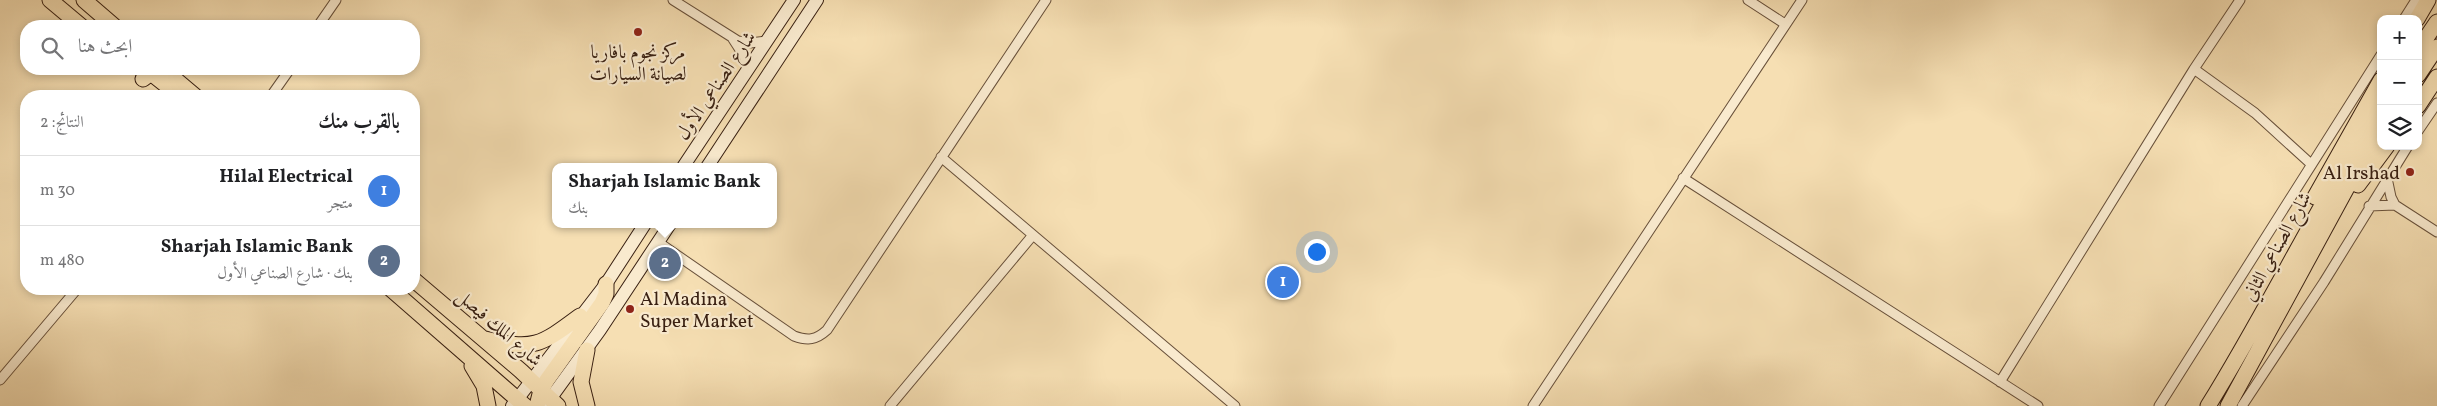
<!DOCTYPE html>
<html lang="ar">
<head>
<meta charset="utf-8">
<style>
	:root { --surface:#fff; --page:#f6f6f6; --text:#202124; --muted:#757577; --line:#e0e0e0; --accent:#7c3aed }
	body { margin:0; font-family:Vollkorn,Amiri,serif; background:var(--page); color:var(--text); direction:rtl }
	.controls { position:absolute; right:15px; top:15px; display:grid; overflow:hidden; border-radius:10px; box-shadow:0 2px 8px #0003 }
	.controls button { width:45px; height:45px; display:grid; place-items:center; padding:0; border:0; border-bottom:1px solid var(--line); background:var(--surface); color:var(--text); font:25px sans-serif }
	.you { position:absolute; left:1316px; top:251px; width:18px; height:18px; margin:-12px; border:4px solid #fff; border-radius:50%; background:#1a73e8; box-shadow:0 0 0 8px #1a73e833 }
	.badge { display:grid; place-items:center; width:32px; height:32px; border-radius:50%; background:var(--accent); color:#fff; font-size:16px; font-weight:700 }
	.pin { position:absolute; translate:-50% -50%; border:2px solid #fff; box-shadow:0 1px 5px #0006 }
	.popup { position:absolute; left:552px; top:163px; width:225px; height:65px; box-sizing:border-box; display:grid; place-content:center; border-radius:10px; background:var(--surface); filter:drop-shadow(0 1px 4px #0005); font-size:16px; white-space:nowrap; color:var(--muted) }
	.popup b { font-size:19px; color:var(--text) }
	.popup::after { content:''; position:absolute; left:50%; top:100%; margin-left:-10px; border:10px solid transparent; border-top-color:var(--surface) }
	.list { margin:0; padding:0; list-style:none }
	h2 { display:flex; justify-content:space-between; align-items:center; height:65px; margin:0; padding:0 20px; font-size:21px }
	h2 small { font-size:16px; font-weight:400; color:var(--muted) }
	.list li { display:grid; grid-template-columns:32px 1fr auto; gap:15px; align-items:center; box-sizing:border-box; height:70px; padding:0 20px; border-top:1px solid var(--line) }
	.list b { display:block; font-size:19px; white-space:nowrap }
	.list p { margin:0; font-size:16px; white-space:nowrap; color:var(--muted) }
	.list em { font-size:16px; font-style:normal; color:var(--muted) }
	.icon { flex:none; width:28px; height:28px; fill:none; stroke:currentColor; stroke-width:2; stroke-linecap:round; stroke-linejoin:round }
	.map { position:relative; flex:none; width:2437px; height:406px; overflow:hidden; direction:ltr }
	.search { position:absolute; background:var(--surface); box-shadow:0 2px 8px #0003; left:20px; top:20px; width:400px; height:55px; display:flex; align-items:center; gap:12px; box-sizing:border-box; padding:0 18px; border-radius:20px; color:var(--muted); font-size:19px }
	.panel { position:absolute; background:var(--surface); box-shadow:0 2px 8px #0003; left:20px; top:90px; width:400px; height:205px; border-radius:20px; direction:rtl }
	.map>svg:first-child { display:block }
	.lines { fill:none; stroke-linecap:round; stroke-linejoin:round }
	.minor-casing { stroke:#68503a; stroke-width:11 }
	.secondary-casing { stroke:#392012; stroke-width:14 }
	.primary-casing { stroke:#392012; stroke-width:17 }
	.trunk-casing { stroke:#392012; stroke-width:17 }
	.minor { stroke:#f9eace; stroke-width:9 }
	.secondary { stroke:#f9eace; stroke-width:12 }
	.primary { stroke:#f6dfb3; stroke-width:15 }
	.trunk { stroke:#f6dfb3; stroke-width:15 }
	.poi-dot { fill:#8f2418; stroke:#f9eace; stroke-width:2 }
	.labels { text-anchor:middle; stroke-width:4.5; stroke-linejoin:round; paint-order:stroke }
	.poi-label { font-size:19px; fill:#392012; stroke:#f9eace }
	.street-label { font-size:19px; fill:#392012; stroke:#f9eace }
</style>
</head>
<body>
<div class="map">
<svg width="2437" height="406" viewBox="0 0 2437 406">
	<rect width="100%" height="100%" fill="#f6dfb3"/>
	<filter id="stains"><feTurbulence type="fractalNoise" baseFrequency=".004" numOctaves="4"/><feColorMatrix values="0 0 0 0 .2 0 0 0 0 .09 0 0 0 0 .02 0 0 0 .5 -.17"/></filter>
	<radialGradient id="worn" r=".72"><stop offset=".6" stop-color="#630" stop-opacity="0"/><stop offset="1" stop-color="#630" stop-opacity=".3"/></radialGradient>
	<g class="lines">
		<defs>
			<path id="minor" d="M673 0 738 41 750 43 767 41
				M1748 0 1785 24
				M2404 19 2416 0
				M318 26 336 0
				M733 39 744 56 748 69
				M2194 69 2255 113 2311 164
				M271 96 290 69
				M2418 131 2437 103
				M941 157 1235 406
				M1683 178 2038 406
				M2387 178 2391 197 2395 205
				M2369 206 2395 205 2437 232
				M658 242 794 336C808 341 816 340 827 330L1046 0
				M0 380 77 289
				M2000 382 2194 69 2240 0
				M890 406 1033 235
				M1533 406 1802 0
				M2159 406 2381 55
				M2242 406 2324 282 2408 146"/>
			<path id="secondary" d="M683 167 794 0
				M707 167 817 0
				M512 406 606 284 645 224
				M545 406 600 330 670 224"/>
			<path id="primary" d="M50 0 81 26
				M84 0 114 26
				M2418 50 2437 22
				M163 69 195 96
				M2418 75 2437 47
				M143 79 151 73 180 96
				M2418 106 2437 77
				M2358 185 2387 146
				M2315 197 2381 80
				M414 280 521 371 558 406
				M391 289 525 406
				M485 339C534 351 541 345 580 316
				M587 350 581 382 587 406
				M472 366 484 386 488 406
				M537 406 541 390 547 380 602 303 606 294V284
				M2208 406C2269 308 2318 204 2381 107
				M2228 406 2350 182 2381 132"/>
			<path id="trunk" d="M2417 19 2428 0"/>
		</defs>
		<!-- minor casing -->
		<use href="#minor" class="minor-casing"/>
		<!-- secondary casing -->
		<use href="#secondary" class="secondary-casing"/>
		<!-- primary casing -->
		<use href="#primary" class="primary-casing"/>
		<!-- trunk casing -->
		<use href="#trunk" class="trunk-casing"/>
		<!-- minor -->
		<use href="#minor" class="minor"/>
		<!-- secondary -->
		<use href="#secondary" class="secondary"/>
		<!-- primary -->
		<use href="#primary" class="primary"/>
		<!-- trunk -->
		<use href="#trunk" class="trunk"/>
	</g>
	<!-- markers -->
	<g class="poi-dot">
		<circle cx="638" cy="32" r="5"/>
		<circle cx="2410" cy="172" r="5"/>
		<circle cx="630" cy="309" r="5"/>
	</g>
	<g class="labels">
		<!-- poi labels -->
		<g class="poi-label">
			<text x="638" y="58">مركز نجوم بافاريا<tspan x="638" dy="22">لصيانة السيارات</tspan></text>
			<text x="2400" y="179" text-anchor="end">Al Irshad</text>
			<text x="640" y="305" text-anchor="start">Al Madina<tspan x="640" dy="22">Super Market</tspan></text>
		</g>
		<!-- street labels -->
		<g class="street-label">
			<text transform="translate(715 85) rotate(-56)" y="7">شارع الصناعي الأول</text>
			<text transform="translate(2276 246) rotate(-61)" y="7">شارع الصناعي الثاني</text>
			<text transform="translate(500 327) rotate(41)" y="7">شارع الملك فيصل</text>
		</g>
	</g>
	<rect width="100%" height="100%" filter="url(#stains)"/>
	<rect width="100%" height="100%" fill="url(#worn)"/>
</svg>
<div class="controls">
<button>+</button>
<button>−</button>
<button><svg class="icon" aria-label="layers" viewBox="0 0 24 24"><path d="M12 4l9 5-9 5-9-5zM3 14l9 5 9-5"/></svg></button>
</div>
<div class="you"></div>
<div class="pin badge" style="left:1283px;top:282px;background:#3f7fe0">1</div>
<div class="pin badge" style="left:665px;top:263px;background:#5c6f8a">2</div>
<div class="popup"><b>Sharjah Islamic Bank</b>بنك</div>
<div class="search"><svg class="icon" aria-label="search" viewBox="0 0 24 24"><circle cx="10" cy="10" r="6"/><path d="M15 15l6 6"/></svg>ابحث هنا</div>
<section class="panel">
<h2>بالقرب منك<small>النتائج: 2</small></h2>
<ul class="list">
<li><span class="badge" style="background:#3f7fe0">1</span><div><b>Hilal Electrical</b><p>متجر</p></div><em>30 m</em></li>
<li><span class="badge" style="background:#5c6f8a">2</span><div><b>Sharjah Islamic Bank</b><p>بنك · شارع الصناعي الأول</p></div><em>480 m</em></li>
</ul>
</section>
</div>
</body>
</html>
